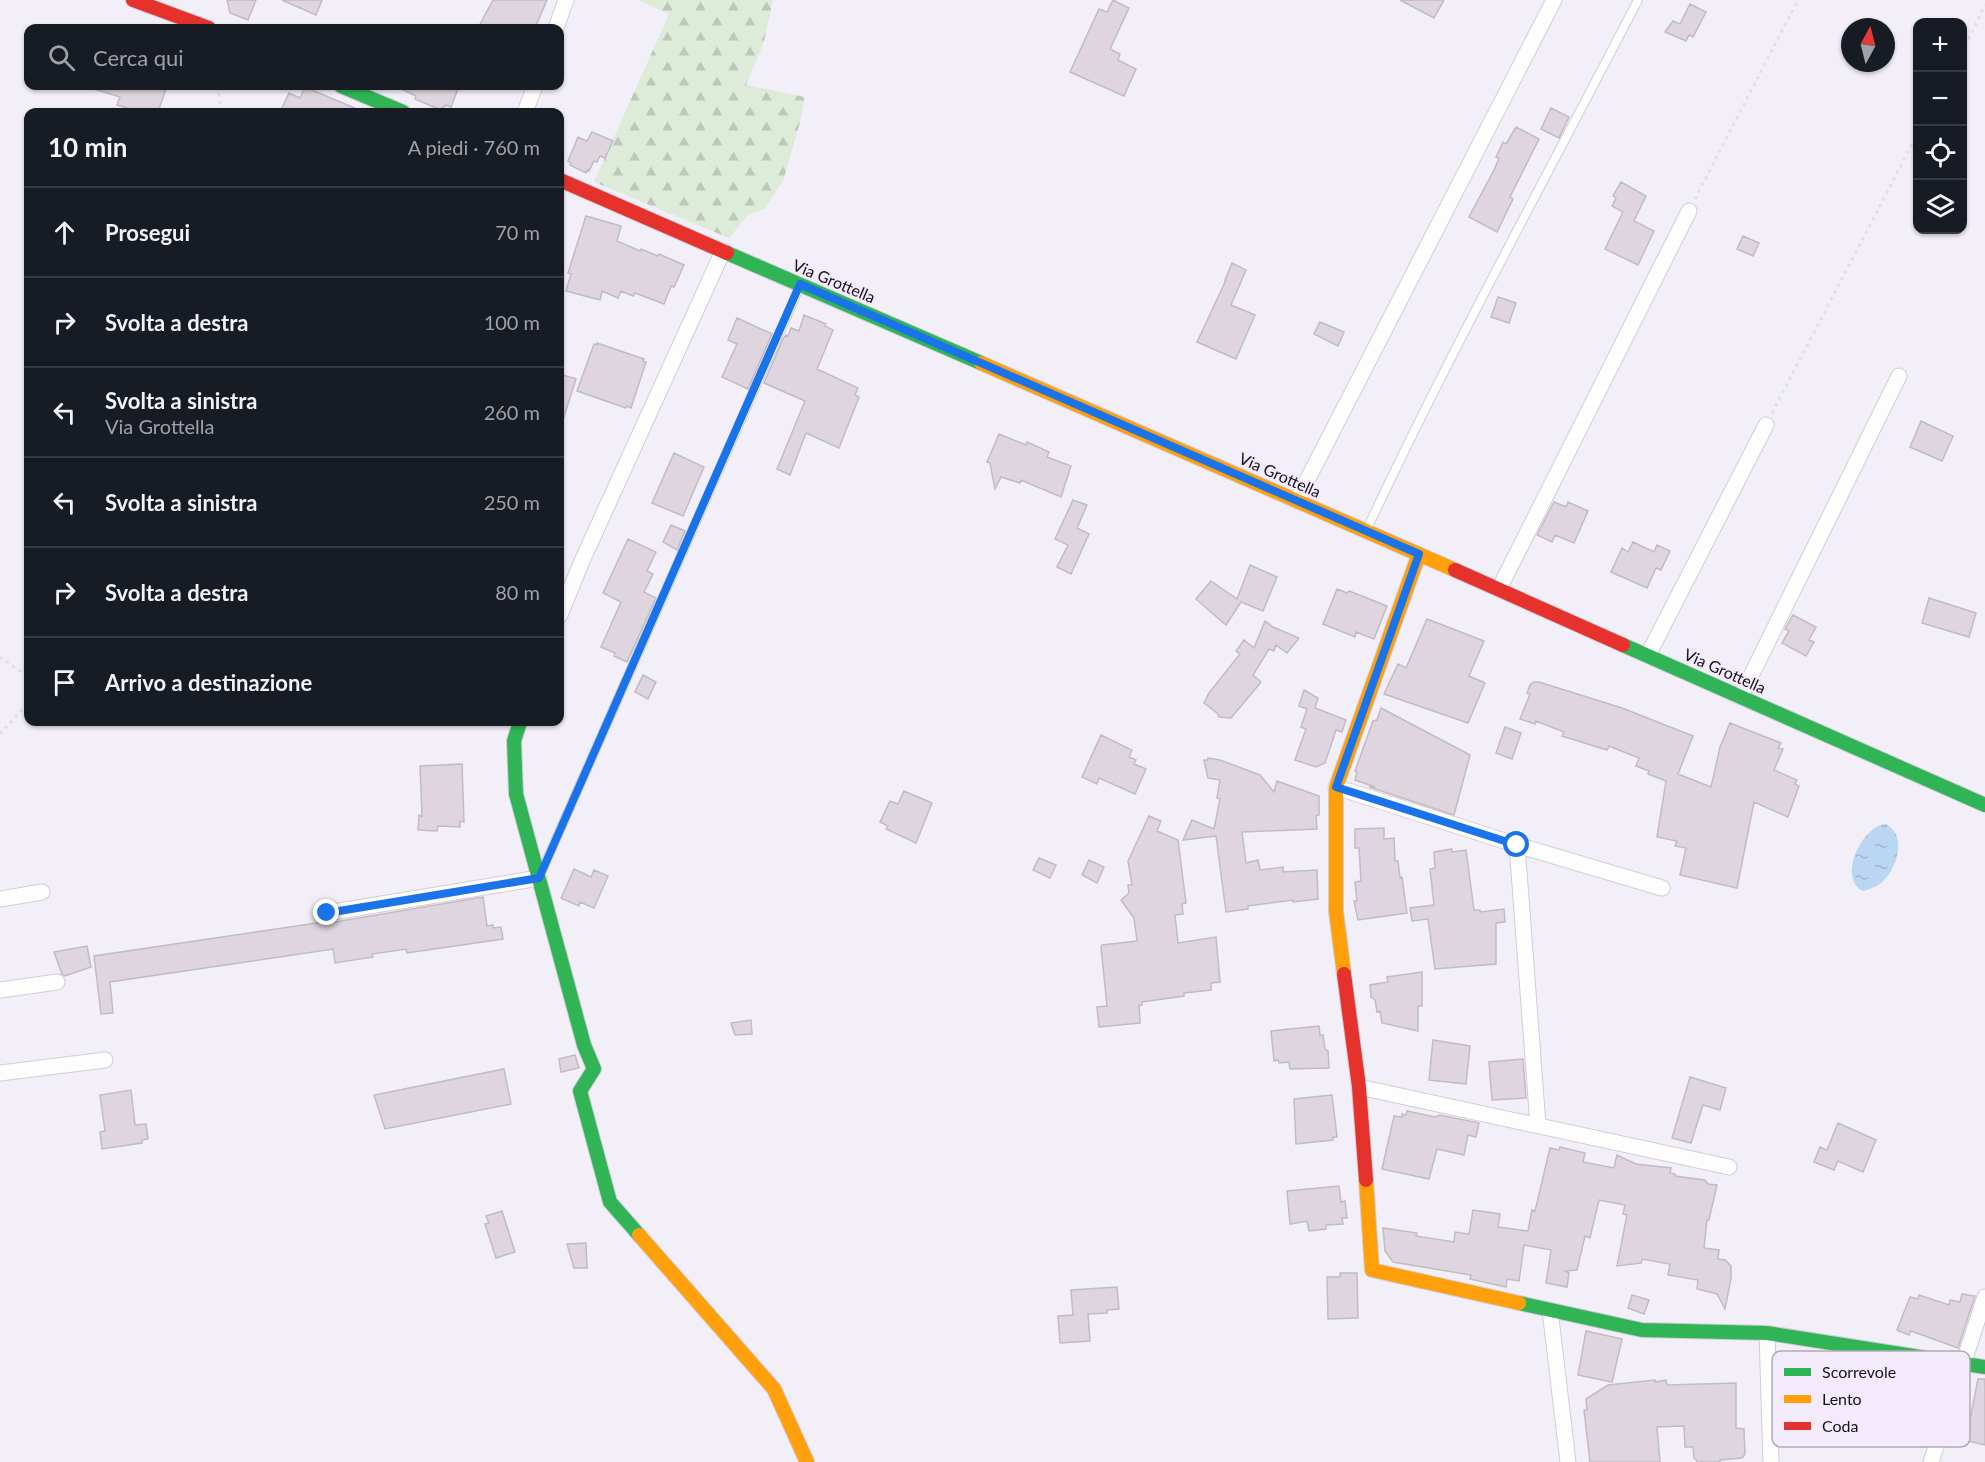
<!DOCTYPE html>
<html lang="it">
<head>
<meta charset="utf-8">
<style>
	:root { --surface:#171b24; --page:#20242c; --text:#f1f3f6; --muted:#9ea1a6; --line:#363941 }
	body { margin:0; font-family:Lato,sans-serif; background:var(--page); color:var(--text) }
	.controls { position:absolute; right:18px; top:18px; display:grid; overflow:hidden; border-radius:12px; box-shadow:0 2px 4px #0004 }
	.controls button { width:54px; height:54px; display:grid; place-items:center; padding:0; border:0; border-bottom:2px solid var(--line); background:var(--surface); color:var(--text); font:30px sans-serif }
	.compass { position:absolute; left:1841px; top:18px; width:54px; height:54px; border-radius:50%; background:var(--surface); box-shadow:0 2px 4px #0004; rotate:7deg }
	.stop { position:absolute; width:18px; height:18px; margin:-14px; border:4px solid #1a73e8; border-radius:50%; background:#fff }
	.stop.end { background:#1a73e8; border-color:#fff; box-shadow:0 2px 6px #0008 }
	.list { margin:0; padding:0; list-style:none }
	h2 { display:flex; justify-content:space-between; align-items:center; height:78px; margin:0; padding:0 24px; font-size:26px }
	h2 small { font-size:20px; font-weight:400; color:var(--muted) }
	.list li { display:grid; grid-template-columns:39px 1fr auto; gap:18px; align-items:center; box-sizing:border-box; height:90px; padding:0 24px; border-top:2px solid var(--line) }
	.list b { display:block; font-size:22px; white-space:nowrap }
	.list p { margin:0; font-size:20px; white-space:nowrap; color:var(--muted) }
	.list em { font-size:20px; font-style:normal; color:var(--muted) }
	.icon { flex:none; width:33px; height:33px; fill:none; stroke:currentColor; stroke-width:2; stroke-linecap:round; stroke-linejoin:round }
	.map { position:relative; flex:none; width:1985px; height:1462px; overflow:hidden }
	.search { position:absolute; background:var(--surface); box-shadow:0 2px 4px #0004; left:24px; top:24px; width:540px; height:66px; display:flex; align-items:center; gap:15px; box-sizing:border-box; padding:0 21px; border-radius:12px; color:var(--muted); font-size:22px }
	.panel { position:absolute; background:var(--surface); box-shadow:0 2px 4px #0004; left:24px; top:108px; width:540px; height:618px; border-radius:12px }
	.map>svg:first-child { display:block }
	.forest { fill:url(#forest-firs) }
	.water { fill:url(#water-ripples) }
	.building { fill:#dfd5de; stroke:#c2bbc2; stroke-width:1.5 }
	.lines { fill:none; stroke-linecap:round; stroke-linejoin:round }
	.lane-casing { stroke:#d1cdd6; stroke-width:10 }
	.street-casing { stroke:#d1cdd6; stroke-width:17 }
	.fast-casing { stroke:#d1cdd6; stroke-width:16 }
	.slow-casing { stroke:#d1cdd6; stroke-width:16 }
	.jam-casing { stroke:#d1cdd6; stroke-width:16 }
	.path { stroke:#e0dfe1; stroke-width:3; stroke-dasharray:3 4.5; stroke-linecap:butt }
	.lane { stroke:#fdfdfe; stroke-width:8 }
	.street { stroke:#fdfdfe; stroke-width:15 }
	.fast { stroke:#30b455; stroke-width:14 }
	.slow { stroke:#ff9f0a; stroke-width:14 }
	.jam { stroke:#e5322d; stroke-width:14 }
	.route { stroke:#1a73e8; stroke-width:8 }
	.labels { text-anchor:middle; stroke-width:4.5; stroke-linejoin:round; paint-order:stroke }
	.street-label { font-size:16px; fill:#17121b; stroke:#f3ebfc }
	.key { fill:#f3ebfc; stroke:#b1aab8; stroke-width:1.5 }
	.key-label { font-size:16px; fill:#17121b }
</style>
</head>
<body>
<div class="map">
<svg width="1985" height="1462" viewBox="0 0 1985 1462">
	<defs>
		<pattern id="forest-firs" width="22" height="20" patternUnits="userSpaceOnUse" patternTransform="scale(1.5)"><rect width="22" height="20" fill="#deebd9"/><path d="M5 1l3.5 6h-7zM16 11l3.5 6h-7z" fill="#bec8ba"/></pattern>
		<pattern id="water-ripples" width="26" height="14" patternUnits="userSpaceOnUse" patternTransform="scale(1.5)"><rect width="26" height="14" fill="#bbd6f2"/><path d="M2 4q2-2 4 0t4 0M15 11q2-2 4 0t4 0" fill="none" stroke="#a0b7cf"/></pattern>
	</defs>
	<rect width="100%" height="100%" fill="#f3eff8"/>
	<!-- forest -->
	<path class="forest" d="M638 0H773L764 42 746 85 805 97 799 126 783 181 765 208 748 215 729 238 594 182 669 14Z"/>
	<!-- water -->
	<path class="water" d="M1886 824C1908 836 1897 869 1881 883 1876 887 1870 889 1863 891 1837 879 1861 826 1886 824Z"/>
	<!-- building -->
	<path class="building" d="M227 0H256L248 20 230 13Z
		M282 0H322L316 15Z
		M493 0H547L535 28H478Z
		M1113 0 1129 8 1110 49 1120 54 1118 60 1136 69 1124 96 1070 72 1099 9 1107 12Z
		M1400 0H1444L1434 18Z
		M1690 4 1706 12 1693 37 1689 35 1686 41 1665 32 1673 21 1680 24Z
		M95 86H167L158 112H141L117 105 120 97 94 89Z
		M395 86H459L451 107 446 105 441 110 415 99 416 96Z
		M305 87 364 112H280L289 93 300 98Z
		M1551 108 1569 117 1559 138 1541 129Z
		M1516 127 1539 139 1510 197 1513 199 1497 232 1469 217 1494 170 1499 158 1496 157 1503 142 1506 144Z
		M592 132 613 141 605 158 600 156 597 162 594 161 589 171 587 170 586 173 570 165 571 163 568 161 578 137 587 141Z
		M1621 182 1646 196 1634 221 1654 231 1638 265 1605 249 1623 212 1612 206 1616 198 1613 196Z
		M586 216 621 226 617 241 640 251 641 249 658 256 659 254 684 265 674 287 671 286 664 304 635 293 633 296 621 291 618 298 602 291 600 300 566 291 571 274 568 273Z
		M1743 236 1759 243 1753 256 1737 249Z
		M1232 263 1246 270 1231 305 1255 315 1236 359 1197 342 1226 280H1225Z
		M1498 297 1516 303 1509 323 1491 317Z
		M804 315 826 324 825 326 833 330 817 369 858 388 855 395 859 397 839 448 806 433 790 475 777 469 805 401 764 383 783 339 786 335 788 336 791 328 799 331Z
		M737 318 772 334 748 389 722 377 737 344 728 340Z
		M1320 322 1344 332 1338 346 1314 334Z
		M597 343 644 359 643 361 646 362 631 408 627 406 626 408 577 391 594 344 597 345Z
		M560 374 576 379 563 420H560Z
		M1921 421 1953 436 1942 461 1910 447Z
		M999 434 1026 445 1027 442 1049 452 1047 457 1071 466 1061 497 1021 480 1020 483 1001 477 995 489 990 463 987 462Z
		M674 453 704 467 683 516 652 503Z
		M1073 500 1087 505 1077 528 1089 534 1071 574 1057 567 1068 545 1055 539Z
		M1554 502 1566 507 1568 502 1588 511 1574 543 1555 535 1552 542 1537 535Z
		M671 525 685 531 677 550 663 542Z
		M628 539 656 552 647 571 653 574 644 592 656 598 627 662 614 656 615 653 601 647 621 602 603 593Z
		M1633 542 1654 552 1657 545 1670 551 1661 570 1656 568 1647 588 1611 572 1622 548 1628 552Z
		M1250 565 1277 577 1263 611 1241 602 1226 625 1196 599 1211 581 1237 599Z
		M1337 589 1347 593 1349 591 1387 606 1374 639 1356 632 1355 637 1323 624Z
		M1929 598 1976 613 1969 637 1922 623Z
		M1793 615 1816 627 1809 640 1814 642 1806 656 1782 643 1789 631 1785 629Z
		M1427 619 1484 641 1469 676 1485 683 1468 723 1384 694 1398 664 1406 668Z
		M1265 621 1273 627 1299 638 1287 653 1276 645 1274 651 1269 649 1253 675 1261 682 1231 718 1219 717 1217 713 1204 703 1209 693 1240 654 1236 651 1244 640 1254 648Z
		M643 675 656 682 648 699 635 692Z
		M1534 682H1539L1622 708 1693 736 1678 774 1711 787 1720 747 1730 723 1781 743 1778 748 1783 749 1774 770 1797 780 1795 784 1799 786 1788 817 1754 802 1737 888 1680 875 1686 848 1675 846 1677 841 1657 837 1666 781 1648 774 1649 771 1636 766 1639 758 1609 746 1607 750 1562 736 1564 732 1536 721 1535 724 1520 719 1530 694 1527 693 1530 685Z
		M1304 690 1318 698 1315 708 1346 720 1342 732 1336 730 1325 763 1316 767 1295 760 1306 729 1301 727 1307 709 1299 706Z
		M1381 708 1470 755 1454 815 1369 787H1375L1355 780 1357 772 1355 771 1373 721 1377 720Z
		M1505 727 1521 733 1512 759 1496 753Z
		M1101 735 1132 750 1129 757 1136 760 1134 764 1146 769 1135 794 1099 778 1097 784 1082 777Z
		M1208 758 1220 760 1260 775 1274 792 1277 781 1319 796V815L1316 816 1317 829 1242 832 1246 863 1258 860 1260 870 1283 867V872L1317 870 1318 899 1293 902V900L1248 906V909L1226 912 1216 836 1183 840 1192 820 1214 829 1220 799 1217 798 1220 780 1208 778 1204 760H1208Z
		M462 764 464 822 460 821V827L438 826 437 831 418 830 419 815 422 816 420 766Z
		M904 791 932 803 916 843 886 829 888 826 880 822 890 801 898 804Z
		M1149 816 1161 821 1157 831 1178 840 1186 903 1182 904 1183 914 1175 915 1178 943 1216 937 1220 982 1211 983V990L1184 993V996L1142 1002V1005H1139L1140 1023 1099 1027 1097 1007 1107 1006 1101 947 1102 945 1137 941 1134 918 1121 900 1129 893 1128 885H1132L1128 861Z
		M1384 828V839L1394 838 1395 861H1398L1400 878 1402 877 1407 913 1358 920 1354 901H1357L1355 882 1361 881 1359 848H1355V829Z
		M1452 849V852L1466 850 1474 910H1480V912L1504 909 1505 922 1496 923V964L1435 969 1428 919 1412 921 1410 908 1434 905 1430 869 1435 868 1434 852Z
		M1039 858 1056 865 1050 878 1033 870Z
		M1089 860 1104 867 1097 883 1082 875Z
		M574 869 591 877 594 870 608 876 594 908 580 902 579 906 561 898Z
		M483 897 487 926 493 925V928L501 927 503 939 407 953 406 949 372 954 373 957 335 963 333 949 110 982 113 1013 101 1014 94 956 323 922 329 923Z
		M87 946 91 967 65 976 62 974 54 952Z
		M1422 972V1006H1418V1031L1382 1023 1380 1011 1377 1012 1375 1000 1371 997 1370 985 1388 982 1387 977Z
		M751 1020 752 1034 735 1035 731 1023Z
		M1319 1026 1320 1035H1323L1325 1049 1328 1051 1329 1068 1290 1069 1289 1062 1279 1063 1278 1060 1274 1061 1271 1031Z
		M1433 1040 1470 1046 1466 1084 1429 1080Z
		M575 1055 579 1068 561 1072 559 1059Z
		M1523 1059 1526 1098 1492 1100 1489 1062Z
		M504 1069 511 1104 385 1129 374 1095Z
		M1690 1077 1726 1088 1720 1110 1703 1105 1691 1143 1672 1138Z
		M131 1090 135 1125 146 1124 148 1139 142 1140V1143L102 1149 100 1132 105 1131 100 1095Z
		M1332 1095 1337 1137H1333V1140L1296 1144 1294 1099Z
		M1407 1111 1435 1117 1440 1115 1479 1123 1476 1137 1468 1135 1464 1155 1437 1149 1429 1179 1382 1169 1394 1116 1402 1117V1114L1406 1115Z
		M1838 1123 1876 1140 1863 1172 1838 1161 1834 1170 1814 1162 1820 1147 1827 1150Z
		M1560 1147 1585 1153 1583 1162 1614 1168 1617 1155 1636 1164 1671 1168 1670 1173 1675 1174V1176L1705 1180 1708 1184 1717 1185 1709 1220H1707L1704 1248 1719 1250 1718 1259 1725 1260 1731 1266V1279L1725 1309 1717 1294 1697 1289 1698 1280 1668 1275 1670 1264 1642 1259 1641 1263 1617 1266 1627 1215 1623 1214 1625 1205 1599 1200 1590 1238 1585 1236 1577 1270 1565 1271 1569 1273 1567 1287 1546 1283 1551 1250 1524 1245 1519 1281 1507 1279 1506 1287 1470 1279 1471 1275 1393 1262 1385 1251 1383 1228 1417 1233 1416 1236 1454 1242 1455 1232 1469 1234 1473 1210 1500 1214 1498 1227 1528 1231 1532 1210 1535 1211 1550 1148 1559 1150Z
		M1339 1186 1341 1202 1345 1201 1347 1218H1342L1343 1224 1326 1225V1229L1309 1231 1307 1221 1290 1224 1287 1191Z
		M502 1211 515 1252 496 1258 485 1224 489 1223 486 1216Z
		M586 1243 587 1268H574L567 1244Z
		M1340 1273H1357L1358 1318 1328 1319 1327 1277H1340Z
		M1117 1287 1119 1309 1107 1310V1313L1088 1314 1090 1341 1060 1343 1058 1316 1073 1315 1071 1290Z
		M1962 1294 1975 1296 1958 1348 1911 1331 1909 1335 1897 1330 1910 1297 1918 1299 1919 1295 1949 1305 1950 1300 1960 1302Z
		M1632 1295 1649 1300 1644 1314 1628 1308Z
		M1586 1331 1622 1339 1612 1382 1578 1375Z
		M1978 1379H1985V1445L1960 1439 1964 1418 1967 1419 1968 1415H1971Z
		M1655 1380V1382L1666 1380 1667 1385 1736 1383V1428L1744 1429 1745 1454 1742 1458 1720 1460V1462H1698L1694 1458 1693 1447H1685L1684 1426 1657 1427 1660 1462H1590L1584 1410H1587L1586 1399 1608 1385Z"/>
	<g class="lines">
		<defs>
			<path id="lane" d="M1367 529C1451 350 1547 176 1638 0
				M541 873 800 286"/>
			<path id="street" d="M556 28 566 0
				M525 112 535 86
				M1297 500 1554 0
				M1499 589 1689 211
				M560 615 582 561 723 251
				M1648 655 1766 425
				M1741 696 1899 376
				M1336 787 1517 845 1662 888
				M1517 845 1538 1125
				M0 899 42 892
				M327 913 539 878
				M0 990 57 982
				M0 1073 105 1060
				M1359 1087 1729 1167
				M1550 1310 1568 1462
				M1767 1333 1771 1462
				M1931 1462 1985 1297"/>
			<path id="fast" d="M341 86 403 112
				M727 253 981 363
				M1623 645 1985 805
				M520 722 514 741 516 794 584 1045 594 1069 580 1091 610 1202 639 1235
				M1519 1303 1642 1330 1767 1333 1985 1367"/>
			<path id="slow" d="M981 363 1455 570
				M1344 974 1336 911V787L1419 554
				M1366 1180 1372 1270 1519 1303
				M639 1235 774 1389 807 1462"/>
			<path id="jam" d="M133 0 209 28
				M560 180 727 253
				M1455 570 1623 645
				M1344 974 1359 1087 1366 1180"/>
		</defs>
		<!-- lane casing -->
		<use href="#lane" class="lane-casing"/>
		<!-- street casing -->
		<use href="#street" class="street-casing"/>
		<!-- fast casing -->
		<use href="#fast" class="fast-casing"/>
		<!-- slow casing -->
		<use href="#slow" class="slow-casing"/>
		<!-- jam casing -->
		<use href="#jam" class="jam-casing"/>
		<!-- path -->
		<path class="path" d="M1962 53 1985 5
			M218 86 221 112
			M1695 199 1798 0
			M1772 413 1918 133
			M0 657 28 677
			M0 734 28 703"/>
		<!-- lane -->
		<use href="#lane" class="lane"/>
		<!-- street -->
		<use href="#street" class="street"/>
		<!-- fast -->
		<use href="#fast" class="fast"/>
		<!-- slow -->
		<use href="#slow" class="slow"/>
		<!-- jam -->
		<use href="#jam" class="jam"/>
	</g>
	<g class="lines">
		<!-- route -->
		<path class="route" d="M327 913 539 878 800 284 1419 554 1336 787 1517 845"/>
	</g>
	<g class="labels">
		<!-- street labels -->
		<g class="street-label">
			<text transform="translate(834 281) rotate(23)" y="6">Via Grottella</text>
			<text transform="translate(1280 475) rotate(24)" y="6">Via Grottella</text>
			<text transform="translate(1725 671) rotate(24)" y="6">Via Grottella</text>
		</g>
	</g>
	<!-- legend -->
	<rect x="1772" y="1351" width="198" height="96" rx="9" class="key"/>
	<rect x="1784" y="1368" width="27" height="8" fill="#30b455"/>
	<rect x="1784" y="1395" width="27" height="8" fill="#ff9f0a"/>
	<rect x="1784" y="1422" width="27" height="8" fill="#e5322d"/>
	<g class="key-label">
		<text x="1822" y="1378">Scorrevole</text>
		<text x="1822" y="1405">Lento</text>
		<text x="1822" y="1432">Coda</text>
	</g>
</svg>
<div class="controls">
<button>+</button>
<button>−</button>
<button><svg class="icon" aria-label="locate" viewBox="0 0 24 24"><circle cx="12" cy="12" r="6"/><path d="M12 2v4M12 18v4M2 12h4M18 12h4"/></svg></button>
<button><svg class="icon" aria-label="layers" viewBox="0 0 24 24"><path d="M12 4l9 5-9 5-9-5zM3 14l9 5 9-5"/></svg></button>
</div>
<svg class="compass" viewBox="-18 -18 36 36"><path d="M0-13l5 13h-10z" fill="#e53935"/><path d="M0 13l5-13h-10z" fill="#9ea1a6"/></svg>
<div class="stop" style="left:1517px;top:845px"></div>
<div class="stop end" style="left:327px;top:913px"></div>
<div class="search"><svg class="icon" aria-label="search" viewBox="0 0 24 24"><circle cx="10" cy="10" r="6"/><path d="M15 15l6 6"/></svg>Cerca qui</div>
<section class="panel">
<h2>10 min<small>A piedi · 760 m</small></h2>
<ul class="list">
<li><svg class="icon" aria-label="ahead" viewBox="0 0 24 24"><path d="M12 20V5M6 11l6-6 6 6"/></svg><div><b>Prosegui</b></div><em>70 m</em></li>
<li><svg class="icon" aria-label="right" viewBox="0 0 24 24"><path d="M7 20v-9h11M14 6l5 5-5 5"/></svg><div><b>Svolta a destra</b></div><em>100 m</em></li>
<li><svg class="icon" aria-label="left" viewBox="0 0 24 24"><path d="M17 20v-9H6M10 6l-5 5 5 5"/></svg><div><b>Svolta a sinistra</b><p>Via Grottella</p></div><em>260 m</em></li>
<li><svg class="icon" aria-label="left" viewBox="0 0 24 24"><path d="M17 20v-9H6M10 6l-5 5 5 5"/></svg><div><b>Svolta a sinistra</b></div><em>250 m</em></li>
<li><svg class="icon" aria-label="right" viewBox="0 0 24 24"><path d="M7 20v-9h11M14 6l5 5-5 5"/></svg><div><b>Svolta a destra</b></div><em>80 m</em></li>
<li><svg class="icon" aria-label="arrive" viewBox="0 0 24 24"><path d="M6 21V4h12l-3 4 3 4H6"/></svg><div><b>Arrivo a destinazione</b></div></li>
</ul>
</section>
</div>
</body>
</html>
